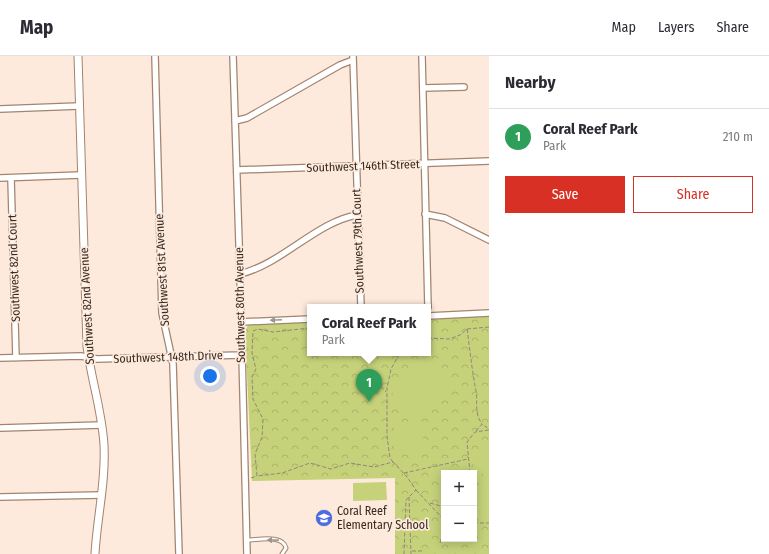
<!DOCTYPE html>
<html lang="en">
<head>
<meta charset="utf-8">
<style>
	:root { --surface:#fff; --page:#f7f7f7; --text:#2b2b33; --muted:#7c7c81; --line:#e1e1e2; --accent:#d93025 }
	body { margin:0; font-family:"Fira Sans Condensed",sans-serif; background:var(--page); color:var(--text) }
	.controls { position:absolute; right:12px; bottom:12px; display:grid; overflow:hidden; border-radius:0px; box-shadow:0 2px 10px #0003 }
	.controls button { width:36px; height:36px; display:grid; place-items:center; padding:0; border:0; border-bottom:1px solid var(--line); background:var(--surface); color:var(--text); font:20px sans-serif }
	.you { position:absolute; left:210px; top:320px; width:14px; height:14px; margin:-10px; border:3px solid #fff; border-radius:50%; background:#1a73e8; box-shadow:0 0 0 6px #1a73e833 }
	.badge { display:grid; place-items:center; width:26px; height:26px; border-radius:50%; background:var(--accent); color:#fff; font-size:13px; font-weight:700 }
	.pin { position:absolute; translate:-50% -33px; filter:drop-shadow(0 1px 2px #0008) }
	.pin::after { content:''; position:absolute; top:21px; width:14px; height:12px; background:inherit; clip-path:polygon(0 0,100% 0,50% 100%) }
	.popup { position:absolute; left:307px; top:248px; width:124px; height:52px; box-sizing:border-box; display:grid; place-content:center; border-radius:0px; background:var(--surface); filter:drop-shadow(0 1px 3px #0005); font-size:13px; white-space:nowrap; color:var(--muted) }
	.popup b { font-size:15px; color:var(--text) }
	.popup::after { content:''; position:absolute; left:50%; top:100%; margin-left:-8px; border:8px solid transparent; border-top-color:var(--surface) }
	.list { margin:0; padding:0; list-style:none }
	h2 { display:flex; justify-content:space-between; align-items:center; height:52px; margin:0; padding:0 16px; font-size:17px }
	h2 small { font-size:13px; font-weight:400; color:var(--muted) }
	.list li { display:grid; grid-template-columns:26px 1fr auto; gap:12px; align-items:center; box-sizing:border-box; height:56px; padding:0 16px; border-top:1px solid var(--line) }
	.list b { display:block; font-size:15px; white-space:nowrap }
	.list p { margin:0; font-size:13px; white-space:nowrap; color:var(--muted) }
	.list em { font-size:13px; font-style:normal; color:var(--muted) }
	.actions { display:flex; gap:8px; padding:12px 16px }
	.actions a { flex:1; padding:9px 0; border:1px solid var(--accent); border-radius:0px; text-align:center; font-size:14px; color:var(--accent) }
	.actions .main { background:var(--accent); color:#fff }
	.map { position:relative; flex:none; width:489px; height:498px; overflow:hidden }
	header { display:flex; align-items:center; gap:24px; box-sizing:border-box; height:56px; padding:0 20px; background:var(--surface); border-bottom:1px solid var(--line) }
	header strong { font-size:19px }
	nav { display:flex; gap:22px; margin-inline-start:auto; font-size:14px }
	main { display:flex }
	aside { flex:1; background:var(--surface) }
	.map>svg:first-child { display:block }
	.park { fill:url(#park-crowns); fill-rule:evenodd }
	.garden { fill:#c5d27a }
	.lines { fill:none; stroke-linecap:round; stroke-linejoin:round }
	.service-casing { stroke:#a2846f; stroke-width:5 }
	.minor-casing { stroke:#a2846f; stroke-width:8 }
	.tertiary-casing { stroke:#a2846f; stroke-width:9 }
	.path { stroke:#95857a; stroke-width:1; stroke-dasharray:4 2; stroke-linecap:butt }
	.service { stroke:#fff; stroke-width:3 }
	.minor { stroke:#fff; stroke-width:5.5 }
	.tertiary { stroke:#fff; stroke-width:7 }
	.oneway { fill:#9b9590 }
	.labels { text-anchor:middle; stroke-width:3.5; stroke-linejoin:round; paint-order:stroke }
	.street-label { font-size:12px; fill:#372b22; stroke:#feeadc }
	.poi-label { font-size:12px; fill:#372b22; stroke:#feeadc; text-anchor:start }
</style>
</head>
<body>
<header>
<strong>Map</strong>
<nav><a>Map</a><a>Layers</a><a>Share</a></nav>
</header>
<main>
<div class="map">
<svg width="489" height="498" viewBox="0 0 489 498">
	<defs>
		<pattern id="park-crowns" width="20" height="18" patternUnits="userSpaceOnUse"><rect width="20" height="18" fill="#c5d27a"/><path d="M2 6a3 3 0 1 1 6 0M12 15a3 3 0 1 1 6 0" fill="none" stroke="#aab469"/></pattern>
	</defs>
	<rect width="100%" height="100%" fill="#feeadc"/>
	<!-- park -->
	<path class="park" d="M489 260V498H395V422L252 425 245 275 249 267 310 266V297H428V262ZM444 417H474V483H444Z"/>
	<!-- garden -->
	<path class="garden" d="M429 304 452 329 416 363 392 337Z
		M412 365 418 368 424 378 419 396 394 394V369Z
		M489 386V424L470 405Z
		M386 426 387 444 353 445V427Z
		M489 431V462H474V434Z"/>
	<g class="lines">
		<defs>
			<path id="service" d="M247 484C258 484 283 478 286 492L282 498"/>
			<path id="minor" d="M155 0 162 257 173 308 179 498
				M233 0 240 218 247 498
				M353 0 361 251
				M422 0 428 251
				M423 32 464 31
				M0 53 79 50
				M235 65 247 62 340 9 353 4
				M237 114 489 105
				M0 122 81 119
				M11 122 16 302
				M425 158 445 162 489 184
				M240 218C282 208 316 166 357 159
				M428 260 489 257
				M241 266 310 263
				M0 302 81 300 97 303 241 299
				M0 372 102 369
				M0 441 102 439"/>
			<path id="tertiary" d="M78 0 87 290C91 323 102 355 104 389 106 426 97 461 95 498"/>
		</defs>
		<!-- service casing -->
		<use href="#service" class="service-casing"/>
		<!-- minor casing -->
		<use href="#minor" class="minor-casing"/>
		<!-- tertiary casing -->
		<use href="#tertiary" class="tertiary-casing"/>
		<!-- path -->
		<path class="path" d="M310 272 273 276 258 273 253 275 252 297 256 313 252 321 253 343 263 363 262 381 255 398 257 420 282 417 310 407 331 413 350 407 374 411 393 406 407 421 416 434 406 444 404 498
			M467 273C470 294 472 315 476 335 478 348 474 357 482 368
			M428 282 449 283 460 279 467 273 489 271
			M377 326 386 336
			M476 375 482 368 489 373
			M393 406 390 402 387 380V332L391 313 400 297
			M404 417 468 403
			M470 417 467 386 475 376 489 374
			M251 422 257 420
			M416 434 444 464
			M409 441 411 498
			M430 447 444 451
			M474 467H489
			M440 487 444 471
			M412 495H422"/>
		<!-- service -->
		<use href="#service" class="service"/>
		<!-- minor -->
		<use href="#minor" class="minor"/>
		<!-- tertiary -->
		<use href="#tertiary" class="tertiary"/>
	</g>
	<!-- one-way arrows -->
	<defs><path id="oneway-solid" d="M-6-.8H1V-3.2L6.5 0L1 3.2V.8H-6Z"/></defs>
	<g class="oneway">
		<use href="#oneway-solid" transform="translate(276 264) rotate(178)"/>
		<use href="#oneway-solid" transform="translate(273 484) rotate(-179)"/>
	</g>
	<!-- icons -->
	<defs>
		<symbol id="school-disc" viewBox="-11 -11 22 22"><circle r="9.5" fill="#4d6ce0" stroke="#feeadc"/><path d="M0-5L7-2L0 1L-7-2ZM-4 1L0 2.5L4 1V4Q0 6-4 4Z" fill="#fff"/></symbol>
	</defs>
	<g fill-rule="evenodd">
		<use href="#school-disc" x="314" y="452" width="20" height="20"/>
	</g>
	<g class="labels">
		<!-- street labels -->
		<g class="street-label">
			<text transform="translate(363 110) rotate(-2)" y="4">Southwest 146th Street</text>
			<text transform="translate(358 185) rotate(-92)" y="4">Southwest 79th Court</text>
			<text transform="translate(14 212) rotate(-92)" y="4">Southwest 82nd Court</text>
			<text transform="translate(162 214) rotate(-93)" y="4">Southwest 81st Avenue</text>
			<text transform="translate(240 249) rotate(-91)" y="4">Southwest 80th Avenue</text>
			<text transform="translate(87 250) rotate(-93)" y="4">Southwest 82nd Avenue</text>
			<text transform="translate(168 301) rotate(-2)" y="4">Southwest 148th Drive</text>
		</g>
		<!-- poi labels -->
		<g class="poi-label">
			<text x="337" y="459">Coral Reef<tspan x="337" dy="14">Elementary School</tspan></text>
		</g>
	</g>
</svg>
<div class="controls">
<button>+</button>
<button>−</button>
</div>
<div class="you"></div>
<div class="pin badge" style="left:369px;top:346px;background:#2e9e5b">1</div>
<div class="popup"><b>Coral Reef Park</b>Park</div>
</div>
<aside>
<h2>Nearby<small></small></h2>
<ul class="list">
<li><span class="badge" style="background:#2e9e5b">1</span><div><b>Coral Reef Park</b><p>Park</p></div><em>210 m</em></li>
</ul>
<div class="actions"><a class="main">Save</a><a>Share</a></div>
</aside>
</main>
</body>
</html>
